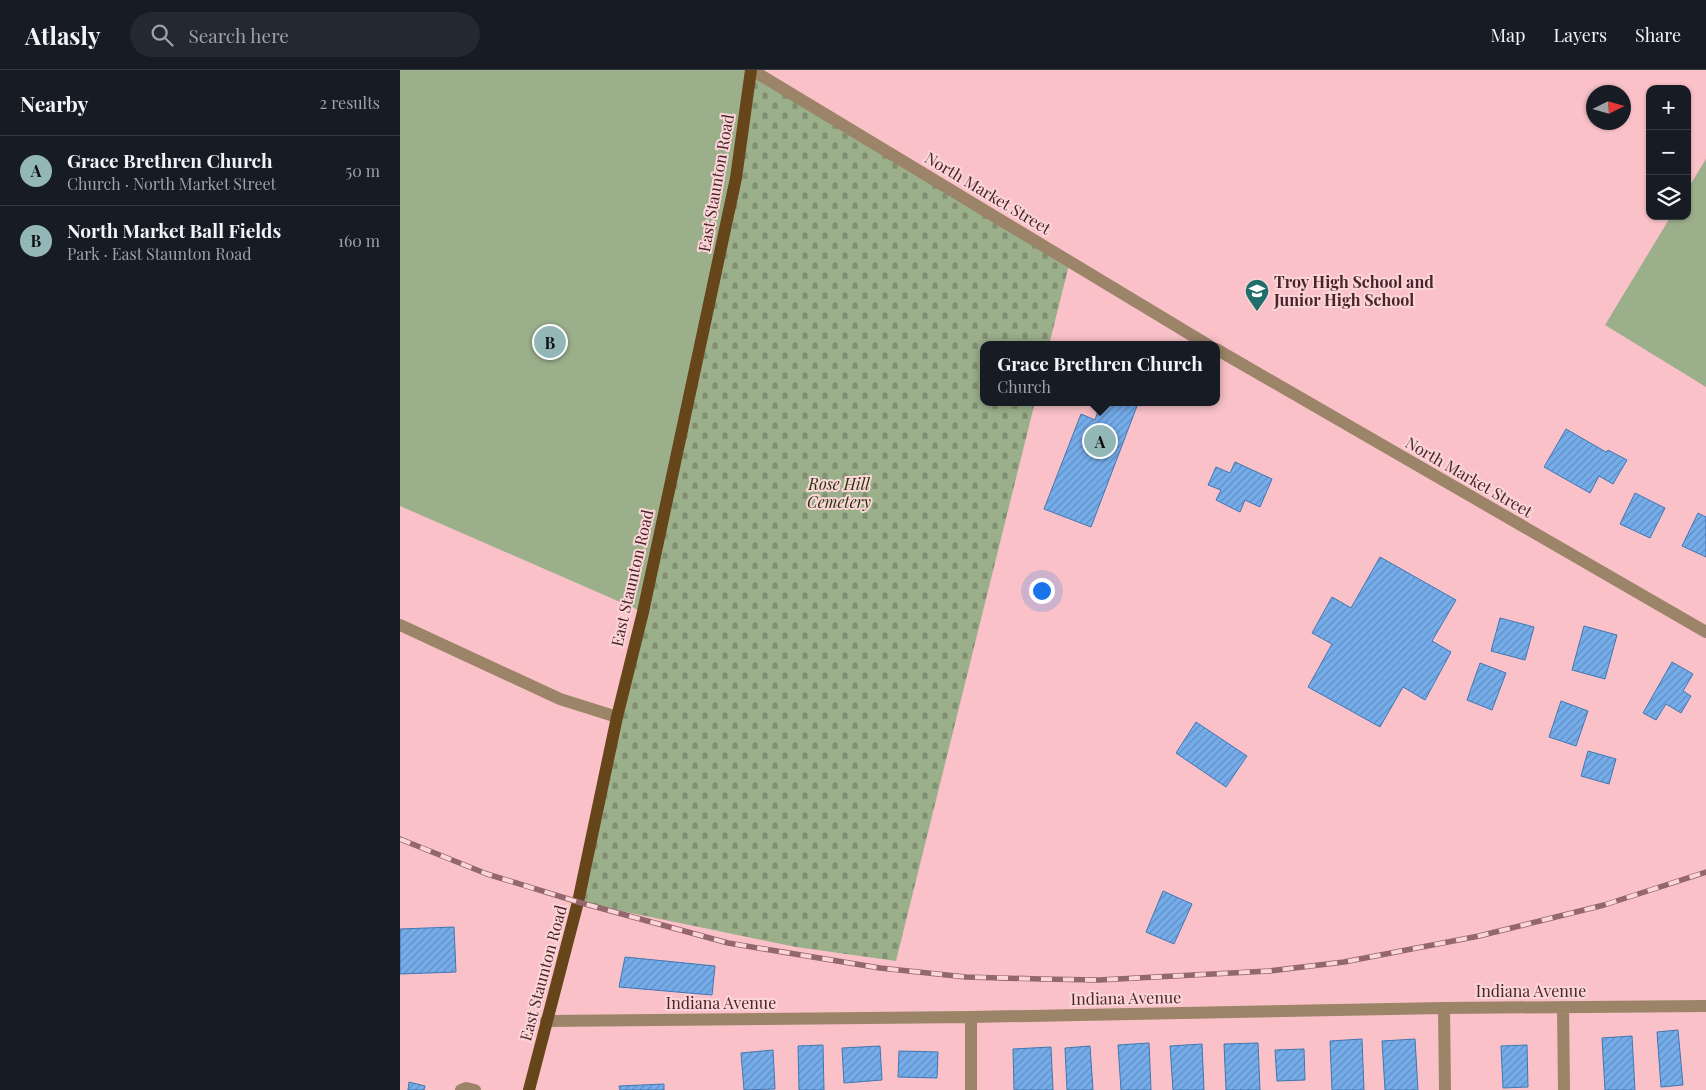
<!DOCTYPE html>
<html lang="en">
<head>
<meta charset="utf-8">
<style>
	:root { --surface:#171b24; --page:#242831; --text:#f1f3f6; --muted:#9ea1a6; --line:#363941; --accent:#93b7b7 }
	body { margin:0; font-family:"Playfair Display",serif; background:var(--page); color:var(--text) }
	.controls { position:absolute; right:15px; top:15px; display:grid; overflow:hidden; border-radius:10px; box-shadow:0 1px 4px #0004 }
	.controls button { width:45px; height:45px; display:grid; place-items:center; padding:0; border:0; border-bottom:1px solid var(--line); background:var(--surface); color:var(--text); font:25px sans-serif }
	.compass { position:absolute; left:1186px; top:15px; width:45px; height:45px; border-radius:50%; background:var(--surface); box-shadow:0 1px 4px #0004; rotate:85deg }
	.you { position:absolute; left:641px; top:520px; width:18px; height:18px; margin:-12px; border:4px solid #fff; border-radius:50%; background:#1a73e8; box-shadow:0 0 0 8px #1a73e833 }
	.badge { display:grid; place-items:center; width:32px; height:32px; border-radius:50%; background:var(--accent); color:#111; font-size:16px; font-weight:700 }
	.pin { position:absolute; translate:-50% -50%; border:2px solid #fff; box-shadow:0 1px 5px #0006 }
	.popup { position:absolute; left:580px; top:271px; width:240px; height:65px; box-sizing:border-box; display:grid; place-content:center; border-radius:10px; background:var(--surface); filter:drop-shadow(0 1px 4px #0005); font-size:16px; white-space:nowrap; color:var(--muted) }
	.popup b { font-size:19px; color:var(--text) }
	.popup::after { content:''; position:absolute; left:50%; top:100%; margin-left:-10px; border:10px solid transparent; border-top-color:var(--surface) }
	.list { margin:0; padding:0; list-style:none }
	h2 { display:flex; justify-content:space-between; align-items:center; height:65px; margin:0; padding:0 20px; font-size:21px }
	h2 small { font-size:16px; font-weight:400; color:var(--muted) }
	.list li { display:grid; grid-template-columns:32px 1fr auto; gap:15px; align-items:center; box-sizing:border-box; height:70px; padding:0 20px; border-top:1px solid var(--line) }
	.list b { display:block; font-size:19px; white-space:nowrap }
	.list p { margin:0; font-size:16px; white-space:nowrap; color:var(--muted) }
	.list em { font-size:16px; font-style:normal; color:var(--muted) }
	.icon { flex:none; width:28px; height:28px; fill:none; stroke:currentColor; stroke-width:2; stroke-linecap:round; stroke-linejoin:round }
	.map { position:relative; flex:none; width:1306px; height:1020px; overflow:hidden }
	header { display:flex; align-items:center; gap:30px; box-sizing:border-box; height:70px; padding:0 25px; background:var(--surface); border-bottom:1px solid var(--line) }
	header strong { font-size:24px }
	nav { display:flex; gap:28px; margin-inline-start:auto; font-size:18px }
	.search { width:350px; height:45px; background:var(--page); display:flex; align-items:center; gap:12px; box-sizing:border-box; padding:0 18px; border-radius:28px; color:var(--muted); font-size:19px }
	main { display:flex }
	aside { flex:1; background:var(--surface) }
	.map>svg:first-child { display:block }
	.green { fill:#9baf8b }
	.cemetery { fill:url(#cemetery-stones) }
	.building { fill:url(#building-hatch); stroke:#4076b1 }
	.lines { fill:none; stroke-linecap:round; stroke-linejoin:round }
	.minor { stroke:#9b8468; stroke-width:12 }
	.major { stroke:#654519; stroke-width:12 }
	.rail-casing { stroke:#94676d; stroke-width:5.5 }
	.rail { stroke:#fbd5d8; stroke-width:4; stroke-dasharray:11; stroke-linecap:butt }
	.labels { text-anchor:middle; stroke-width:4; stroke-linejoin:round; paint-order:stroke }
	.street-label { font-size:16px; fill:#49252a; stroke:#fbd5d8 }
	.poi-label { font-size:16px; font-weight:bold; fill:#49252a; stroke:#fbd5d8; text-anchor:start }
	.park-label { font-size:16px; font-style:italic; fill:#1f3308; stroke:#fbd5d8 }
</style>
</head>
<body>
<header>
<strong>Atlasly</strong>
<div class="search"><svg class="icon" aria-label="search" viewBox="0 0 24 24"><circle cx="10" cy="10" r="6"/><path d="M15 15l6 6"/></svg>Search here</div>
<nav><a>Map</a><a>Layers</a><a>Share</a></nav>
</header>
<main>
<aside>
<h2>Nearby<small>2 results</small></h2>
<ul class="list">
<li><span class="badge">A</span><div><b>Grace Brethren Church</b><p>Church · North Market Street</p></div><em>50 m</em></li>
<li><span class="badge">B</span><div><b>North Market Ball Fields</b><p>Park · East Staunton Road</p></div><em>160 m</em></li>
</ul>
</aside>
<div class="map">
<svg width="1306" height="1020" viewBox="0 0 1306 1020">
	<defs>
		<pattern id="cemetery-stones" width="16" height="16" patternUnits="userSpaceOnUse" patternTransform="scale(1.25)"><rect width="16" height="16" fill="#9baf8b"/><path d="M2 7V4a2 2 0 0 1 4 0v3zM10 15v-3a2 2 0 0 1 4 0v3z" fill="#808e72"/></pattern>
		<pattern id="building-hatch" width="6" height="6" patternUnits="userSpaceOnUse" patternTransform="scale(1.25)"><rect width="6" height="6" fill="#75adeb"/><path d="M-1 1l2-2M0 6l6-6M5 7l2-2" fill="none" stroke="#628dbf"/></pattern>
	</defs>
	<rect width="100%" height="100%" fill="#fac2c8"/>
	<!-- green -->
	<path class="green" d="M0 0H352L243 542 0 436Z
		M1306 89V317L1205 255 1271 146H1287V120Z"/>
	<!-- cemetery -->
	<path class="cemetery" d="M352 0 670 191 649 275H584V332H635L496 891 396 877 178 832 243 542Z"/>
	<!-- building -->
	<path class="building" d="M701 332H727L737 336 691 457 644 439 681 344 695 350Z
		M1166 359 1206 382 1208 380 1227 390 1213 414 1199 406 1190 423 1144 397Z
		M835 392 872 409 860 437 845 430 840 442 816 430 821 420 808 415 816 397 830 403Z
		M1235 423 1265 438 1250 468 1220 454Z
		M1298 443 1306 447V487L1282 476Z
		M980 487 1056 530 1032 571 1051 582 1025 630 1003 617 980 657 908 617 932 574 912 563 932 527 951 538Z
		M1100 548 1134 557 1125 590 1091 581Z
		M1184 556 1217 565 1205 609 1172 600Z
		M1272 592 1293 604 1283 621 1291 626 1281 643 1266 634 1256 650 1243 643Z
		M1080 593 1106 603 1092 640 1067 630Z
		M1161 631 1188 641 1176 676 1149 667Z
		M796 652 847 686 826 717 776 683Z
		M1188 681 1216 689 1209 714 1181 706Z
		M763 821 792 834 774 874 746 862Z
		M54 857 56 902 0 904V859Z
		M225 887 315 896 312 925 219 917Z
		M1278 960 1283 1015 1261 1017 1257 962Z
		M1232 966 1235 1020H1205L1202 968Z
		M962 969 964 1020H932L930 971Z
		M1015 969 1018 1020H985L982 971Z
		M749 973 751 1020H721L718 975Z
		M858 973 860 1020H826L824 974Z
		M802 974 804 1020H773L770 976Z
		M423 975 424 1020H399L398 976Z
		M1127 975 1128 1017 1103 1018 1101 976Z
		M480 976 482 1010 444 1013 442 978Z
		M690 976 693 1020H667L665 978Z
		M651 977 653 1020H614L613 979Z
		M904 979 905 1010 877 1011 875 980Z
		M373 980 375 1019 344 1020 341 983Z
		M499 981 538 982 537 1008 498 1007Z
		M9 1012 25 1016 24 1020H8Z
		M264 1014V1020H220L219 1016Z"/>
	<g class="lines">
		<!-- minor -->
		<path class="minor" d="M352 0 808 275
			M816 279 1306 562
			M0 555 160 629 217 647
			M1163 937 1164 1020
			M1044 938 1045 1020
			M571 947V1020
			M146 951 571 947 1044 938 1306 936
			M61 1020 66 1018 75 1020"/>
		<!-- major -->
		<path class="major" d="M129 1020 178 832 217 647 243 542 336 108 351 0"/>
		<defs>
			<path id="rail" d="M0 769 87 804 178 832 328 873 480 898 566 907 641 909 699 910 869 901 944 892 1079 866 1204 835 1306 802"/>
		</defs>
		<!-- rail casing -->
		<use href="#rail" class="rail-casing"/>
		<!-- rail -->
		<use href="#rail" class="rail"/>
	</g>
	<!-- icons -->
	<defs>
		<symbol id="school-pin" viewBox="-11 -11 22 30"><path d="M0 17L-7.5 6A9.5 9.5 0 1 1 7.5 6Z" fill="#216d6a" stroke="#fbd5d8"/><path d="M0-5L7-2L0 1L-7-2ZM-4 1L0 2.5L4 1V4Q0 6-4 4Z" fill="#fff"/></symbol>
	</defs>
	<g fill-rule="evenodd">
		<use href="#school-pin" x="843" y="207" width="28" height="38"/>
	</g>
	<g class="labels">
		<!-- street labels -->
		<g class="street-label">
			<text transform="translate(316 113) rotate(-80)" y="6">East Staunton Road</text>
			<text transform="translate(588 123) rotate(31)" y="6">North Market Street</text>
			<text transform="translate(1069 407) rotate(30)" y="6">North Market Street</text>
			<text transform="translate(232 508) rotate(-77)" y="6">East Staunton Road</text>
			<text transform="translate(143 903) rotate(-75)" y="6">East Staunton Road</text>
			<text x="1131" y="927">Indiana Avenue</text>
			<text transform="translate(726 928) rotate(-1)" y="6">Indiana Avenue</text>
			<text x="321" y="939">Indiana Avenue</text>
		</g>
		<!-- poi labels -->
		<g class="poi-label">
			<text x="874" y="218">Troy High School and<tspan x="874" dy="18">Junior High School</tspan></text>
		</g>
		<!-- park labels -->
		<g class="park-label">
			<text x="439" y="420">Rose Hill<tspan x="439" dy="18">Cemetery</tspan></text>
		</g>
	</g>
</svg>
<div class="controls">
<button>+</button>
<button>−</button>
<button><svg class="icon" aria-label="layers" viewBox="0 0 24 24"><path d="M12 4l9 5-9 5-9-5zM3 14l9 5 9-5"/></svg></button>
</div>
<svg class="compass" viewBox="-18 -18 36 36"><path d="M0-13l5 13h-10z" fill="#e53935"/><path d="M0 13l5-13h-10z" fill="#9ea1a6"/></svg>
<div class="you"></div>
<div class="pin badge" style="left:700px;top:371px">A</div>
<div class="popup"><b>Grace Brethren Church</b>Church</div>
<div class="pin badge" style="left:150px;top:272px">B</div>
</div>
</main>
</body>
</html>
